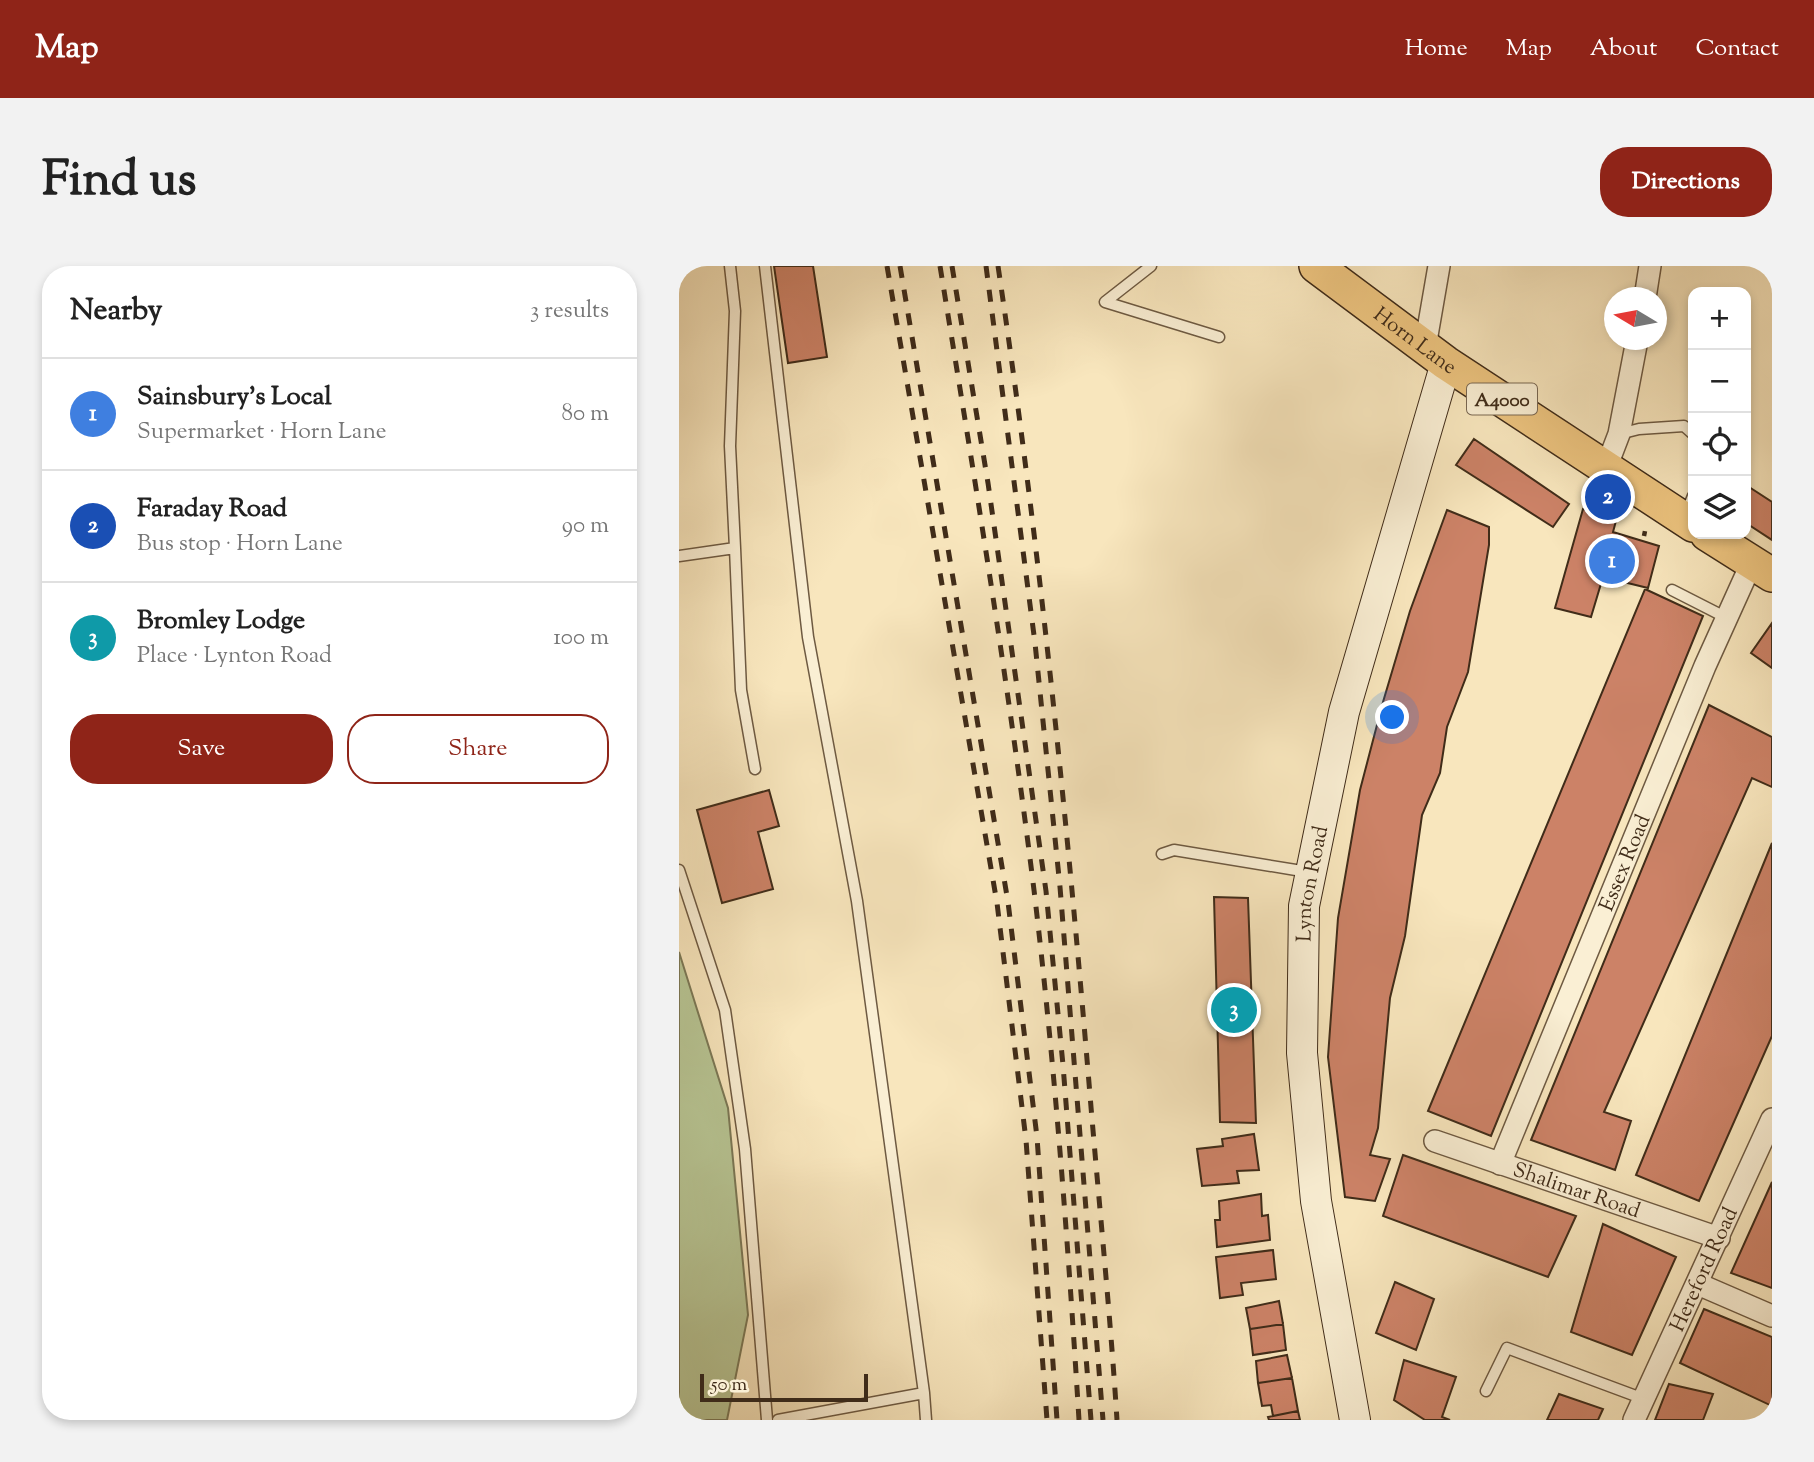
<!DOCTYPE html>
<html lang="en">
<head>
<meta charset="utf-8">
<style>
	:root { --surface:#fff; --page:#f2f2f2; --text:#222; --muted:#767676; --line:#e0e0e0; --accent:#8f2418 }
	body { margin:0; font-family:"Sorts Mill Goudy",serif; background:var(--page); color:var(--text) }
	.controls { position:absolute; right:21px; top:21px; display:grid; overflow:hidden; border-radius:14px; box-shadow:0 4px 10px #0003 }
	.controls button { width:63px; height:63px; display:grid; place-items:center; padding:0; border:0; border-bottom:2px solid var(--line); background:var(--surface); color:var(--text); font:35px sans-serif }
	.compass { position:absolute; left:925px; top:21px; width:63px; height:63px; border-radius:50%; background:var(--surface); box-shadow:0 4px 10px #0003; rotate:280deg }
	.scale { position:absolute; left:21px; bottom:18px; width:168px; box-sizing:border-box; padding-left:7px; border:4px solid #402c19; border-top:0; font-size:19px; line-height:24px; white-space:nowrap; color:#402c19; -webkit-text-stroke:5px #faefd4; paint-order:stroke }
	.you { position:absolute; left:714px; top:452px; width:24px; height:24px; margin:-18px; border:5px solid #fff; border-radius:50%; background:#1a73e8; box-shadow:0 0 0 10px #1a73e833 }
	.badge { display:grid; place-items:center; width:46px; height:46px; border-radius:50%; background:var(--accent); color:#fff; font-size:23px; font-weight:700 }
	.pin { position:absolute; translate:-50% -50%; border:4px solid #fff; box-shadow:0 2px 7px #0006 }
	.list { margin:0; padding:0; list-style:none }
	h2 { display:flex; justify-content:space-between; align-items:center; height:91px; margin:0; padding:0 28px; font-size:30px }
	h2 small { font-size:23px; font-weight:400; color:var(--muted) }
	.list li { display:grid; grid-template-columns:46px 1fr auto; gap:21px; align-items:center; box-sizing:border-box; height:112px; padding:0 28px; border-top:2px solid var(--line) }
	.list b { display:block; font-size:26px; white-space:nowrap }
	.list p { margin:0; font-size:23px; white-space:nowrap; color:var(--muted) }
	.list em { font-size:23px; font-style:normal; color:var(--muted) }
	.actions { display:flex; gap:14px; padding:21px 28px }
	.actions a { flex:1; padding:16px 0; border:2px solid var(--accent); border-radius:28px; text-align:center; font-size:24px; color:var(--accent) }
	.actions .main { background:var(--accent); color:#fff }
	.icon { flex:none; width:38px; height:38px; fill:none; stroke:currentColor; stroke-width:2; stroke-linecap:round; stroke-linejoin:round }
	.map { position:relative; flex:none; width:1093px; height:1154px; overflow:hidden; border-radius:28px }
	header { display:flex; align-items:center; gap:42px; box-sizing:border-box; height:98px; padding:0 35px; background:var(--accent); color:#fff }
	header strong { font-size:33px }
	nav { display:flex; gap:38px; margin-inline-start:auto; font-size:24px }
	.intro { display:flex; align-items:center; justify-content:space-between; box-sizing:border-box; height:168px; padding:0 42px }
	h1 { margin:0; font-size:49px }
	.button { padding:18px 32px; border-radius:28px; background:var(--accent); color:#fff; font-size:24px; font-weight:700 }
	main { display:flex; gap:42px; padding:0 42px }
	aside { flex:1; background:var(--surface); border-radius:28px; box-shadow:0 4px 10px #0003 }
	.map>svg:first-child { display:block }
	.green { fill:#b8c695; stroke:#7c7957; stroke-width:2 }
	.building { fill:#cc8267; stroke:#402c19; stroke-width:2 }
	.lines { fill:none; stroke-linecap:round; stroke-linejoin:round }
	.lane-casing { stroke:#6e5a42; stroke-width:13 }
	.street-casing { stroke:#6e5a42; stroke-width:24 }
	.secondary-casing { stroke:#402c19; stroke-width:32 }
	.primary-casing { stroke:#402c19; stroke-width:36 }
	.path { stroke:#402c19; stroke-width:4.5; stroke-dasharray:5 3.5; stroke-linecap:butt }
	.lane { stroke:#faefd4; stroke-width:10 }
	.street { stroke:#faefd4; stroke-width:21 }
	.secondary { stroke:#faefd4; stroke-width:30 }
	.primary { stroke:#ecc37e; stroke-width:33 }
	.rail { stroke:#402c19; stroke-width:5; stroke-dasharray:12 12; stroke-linecap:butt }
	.labels { text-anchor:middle; stroke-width:7; stroke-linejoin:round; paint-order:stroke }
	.shield { fill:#faefd4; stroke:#786651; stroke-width:2 }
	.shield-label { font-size:19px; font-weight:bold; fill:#402c19 }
	.street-label { font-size:21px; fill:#402c19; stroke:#faefd4 }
</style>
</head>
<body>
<header>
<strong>Map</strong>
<nav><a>Home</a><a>Map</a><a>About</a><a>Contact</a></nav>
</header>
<div class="intro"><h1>Find us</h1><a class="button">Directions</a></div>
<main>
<aside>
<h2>Nearby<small>3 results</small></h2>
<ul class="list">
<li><span class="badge" style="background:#3f7fe0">1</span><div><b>Sainsbury's Local</b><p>Supermarket · Horn Lane</p></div><em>80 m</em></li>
<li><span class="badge" style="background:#1a4fb4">2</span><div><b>Faraday Road</b><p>Bus stop · Horn Lane</p></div><em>90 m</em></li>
<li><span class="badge" style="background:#0f9aa8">3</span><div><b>Bromley Lodge</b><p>Place · Lynton Road</p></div><em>100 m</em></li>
</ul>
<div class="actions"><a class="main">Save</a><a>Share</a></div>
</aside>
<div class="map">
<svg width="1093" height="1154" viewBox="0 0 1093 1154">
	<rect width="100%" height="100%" fill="#f8e6bd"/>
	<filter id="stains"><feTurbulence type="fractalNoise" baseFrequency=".00286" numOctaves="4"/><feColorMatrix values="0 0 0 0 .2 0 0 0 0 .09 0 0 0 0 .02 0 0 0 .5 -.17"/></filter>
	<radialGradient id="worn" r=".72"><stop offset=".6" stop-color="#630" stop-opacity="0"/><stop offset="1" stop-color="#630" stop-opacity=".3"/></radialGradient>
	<!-- green -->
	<path class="green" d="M0 686 49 842 69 1049 48 1154H0Z"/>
	<!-- building -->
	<path class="building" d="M95 0H134L148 91 109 97Z
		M795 173 890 238 874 261 777 199Z
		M1067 219 1093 236V274L1067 257Z
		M904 243 938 251 934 266 980 280 969 322 924 311 912 351 876 342Z
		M768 244 810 261V279L789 406 768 461 761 507 743 549 726 670 711 732 699 862 691 889 711 893 696 935 666 931 649 791 659 652 681 524 704 436 731 345Z
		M966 323 1024 350 812 870 749 845Z
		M1093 357V402L1072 387Z
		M1030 439 1093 471V521L1073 512 925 846 952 855 936 904 852 874Z
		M90 524 100 560 79 566 94 623 43 637 18 544Z
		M1093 577V770L1020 935 957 909Z
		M535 631 569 632 577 857 541 856Z
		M575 868 580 904 558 905 560 917 523 920 518 883 544 880 543 873Z
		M724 889 897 950 869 1011 704 950Z
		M1093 916V1022L1052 1007Z
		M582 928 583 950 589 949 591 974 538 981 536 954H541L540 935Z
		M924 958 997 991 953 1089 892 1066Z
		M594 984 597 1013 562 1017 564 1029 541 1032 537 991Z
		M716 1016 755 1033 737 1084 697 1067Z
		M600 1035 604 1058 571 1063 567 1042Z
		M1025 1043 1093 1071V1140L1001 1097Z
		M604 1058 607 1084 574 1089 571 1063Z
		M608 1089 613 1112 579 1117 577 1095Z
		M725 1094 777 1111 763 1151 771 1154H746L715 1134Z
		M613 1112 619 1145 594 1150 592 1139 583 1140 579 1117Z
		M990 1118 1034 1128 1024 1154H976Z
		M880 1128 924 1143 919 1154H868Z
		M619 1145 621 1154H590L589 1151Z"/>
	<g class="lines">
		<defs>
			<path id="lane" d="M86 0 129 371 178 635 245 1127 247 1154
				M472 0 426 36 540 71
				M940 168 960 163 1005 160 1014 168
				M1006 250 1014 230
				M56 282 62 424 76 503
				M0 290 56 282 51 180 56 45 51 0
				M993 324 1048 352
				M483 588 495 584 629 606
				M0 604 46 744 66 883 88 1154
				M807 1125 828 1082 965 1133
				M99 1154 245 1127"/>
			<g id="street">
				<path d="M966 32 971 0"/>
				<path d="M746 81 760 0"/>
				<path d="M927 202 940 168 958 74"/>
				<path id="s1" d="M756 875 1040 972"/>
				<path id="s2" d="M821 898 1026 400 1073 296"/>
				<path d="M1019 1018 1093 1050"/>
				<path id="s3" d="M955 1154 1093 853"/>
			</g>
			<g id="secondary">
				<path id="s4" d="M676 1154 637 935 623 787 625 640 665 446 767 97"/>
			</g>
			<g id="primary">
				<path id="s5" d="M637 0 767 97 1014 259"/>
				<path d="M1028 268 1093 309"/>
			</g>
		</defs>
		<!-- lane casing -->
		<use href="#lane" class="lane-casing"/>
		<!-- street casing -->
		<use href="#street" class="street-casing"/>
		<!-- secondary casing -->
		<use href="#secondary" class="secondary-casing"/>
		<!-- primary casing -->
		<use href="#primary" class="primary-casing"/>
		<!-- path -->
		<path class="path" d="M939 253 940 249
			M965 270 966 265"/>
		<!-- lane -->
		<use href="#lane" class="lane"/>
		<!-- street -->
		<use href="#street" class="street"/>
		<!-- secondary -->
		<use href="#secondary" class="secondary"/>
		<!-- primary -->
		<use href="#primary" class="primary"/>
		<!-- rail -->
		<path class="rail" d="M208 0 318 637 347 874 368 1154
			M221 0 329 636 358 871 378 1154
			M261 0C295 208 329 415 355 624 376 800 389 977 400 1154
			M273 0 309 217 367 625 384 799 412 1154
			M307 0 356 377 381 621 424 1154
			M319 0C360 275 388 552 411 829 420 937 431 1045 438 1154"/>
	</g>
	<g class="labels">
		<!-- shield labels -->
		<rect class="shield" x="788" y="117.5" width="70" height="31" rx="5"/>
		<g class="shield-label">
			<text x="823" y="140">A4000</text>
		</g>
		<!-- street labels -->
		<g class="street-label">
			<text dy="7" stroke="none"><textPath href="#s5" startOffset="124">Horn Lane</textPath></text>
			<text dy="7" stroke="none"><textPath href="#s2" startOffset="326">Essex Road</textPath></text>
			<text dy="7" stroke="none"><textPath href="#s4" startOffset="541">Lynton Road</textPath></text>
			<text dy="7" stroke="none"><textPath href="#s1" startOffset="150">Shalimar Road</textPath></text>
			<text dy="7" stroke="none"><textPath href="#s3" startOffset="166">Hereford Road</textPath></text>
		</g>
	</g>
	<rect width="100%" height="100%" filter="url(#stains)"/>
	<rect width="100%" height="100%" fill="url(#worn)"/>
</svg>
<div class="controls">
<button>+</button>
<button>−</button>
<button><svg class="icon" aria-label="locate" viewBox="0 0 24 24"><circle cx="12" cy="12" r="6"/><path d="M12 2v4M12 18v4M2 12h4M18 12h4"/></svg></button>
<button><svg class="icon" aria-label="layers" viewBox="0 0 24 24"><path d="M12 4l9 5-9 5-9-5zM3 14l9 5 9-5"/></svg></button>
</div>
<svg class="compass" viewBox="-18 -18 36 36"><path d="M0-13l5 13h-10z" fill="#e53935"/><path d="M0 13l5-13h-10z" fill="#767676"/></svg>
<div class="scale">50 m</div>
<div class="you"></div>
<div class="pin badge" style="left:933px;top:295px;background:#3f7fe0">1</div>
<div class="pin badge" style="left:929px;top:231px;background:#1a4fb4">2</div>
<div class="pin badge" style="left:555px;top:744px;background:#0f9aa8">3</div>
</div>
</main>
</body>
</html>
